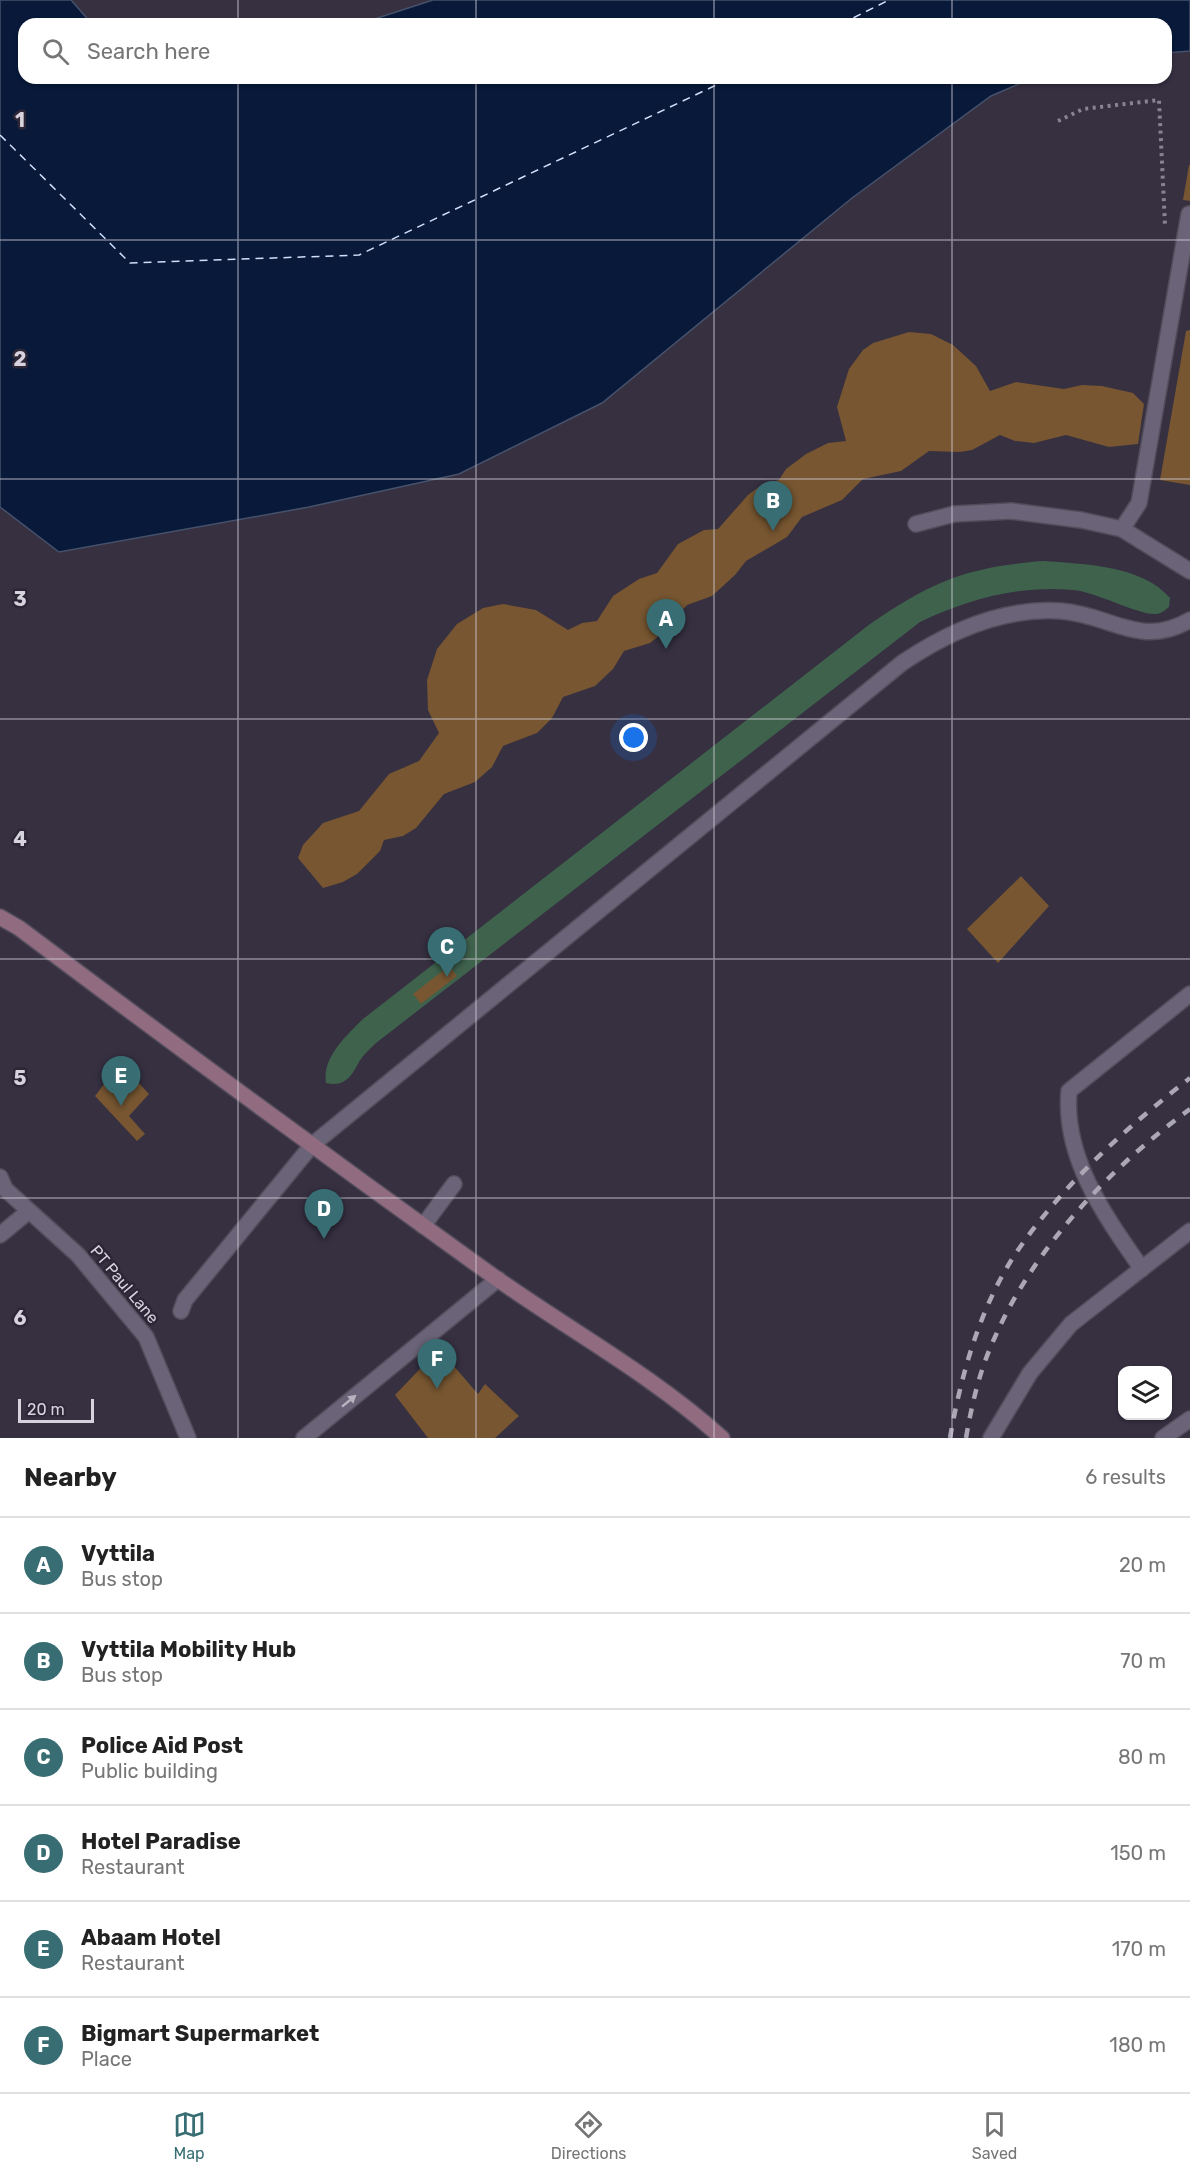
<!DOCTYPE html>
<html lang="en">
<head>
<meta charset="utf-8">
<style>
	:root { --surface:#fff; --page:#f2f2f2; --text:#222; --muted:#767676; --line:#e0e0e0; --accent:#386e73 }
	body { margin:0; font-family:Rubik,sans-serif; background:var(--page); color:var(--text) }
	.controls { position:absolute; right:18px; bottom:18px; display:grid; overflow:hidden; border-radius:12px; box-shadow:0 2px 4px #0004 }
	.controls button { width:54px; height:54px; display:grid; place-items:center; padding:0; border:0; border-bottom:2px solid var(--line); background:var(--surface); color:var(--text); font:30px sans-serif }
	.scale { position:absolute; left:18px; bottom:15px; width:76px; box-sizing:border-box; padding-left:6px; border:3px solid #d7d3de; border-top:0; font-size:16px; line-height:21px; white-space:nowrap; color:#d7d3de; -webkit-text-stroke:4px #2c2637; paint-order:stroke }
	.you { position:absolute; left:634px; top:738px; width:21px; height:21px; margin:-15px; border:4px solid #fff; border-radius:50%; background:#1a73e8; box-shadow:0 0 0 9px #1a73e833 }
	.badge { display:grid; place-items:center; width:39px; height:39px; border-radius:50%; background:var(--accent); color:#fff; font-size:20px; font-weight:700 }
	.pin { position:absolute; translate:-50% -50px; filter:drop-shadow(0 2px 3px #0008) }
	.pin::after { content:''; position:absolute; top:32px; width:21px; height:18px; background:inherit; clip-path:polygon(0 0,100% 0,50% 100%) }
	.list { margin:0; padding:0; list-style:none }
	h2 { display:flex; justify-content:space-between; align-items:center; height:78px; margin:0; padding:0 24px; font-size:26px }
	h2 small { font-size:20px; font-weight:400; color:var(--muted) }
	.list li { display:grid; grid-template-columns:39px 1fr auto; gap:18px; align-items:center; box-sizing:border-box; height:96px; padding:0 24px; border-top:2px solid var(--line) }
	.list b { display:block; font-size:22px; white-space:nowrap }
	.list p { margin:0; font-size:20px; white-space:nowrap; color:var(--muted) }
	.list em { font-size:20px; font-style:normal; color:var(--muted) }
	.icon { flex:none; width:33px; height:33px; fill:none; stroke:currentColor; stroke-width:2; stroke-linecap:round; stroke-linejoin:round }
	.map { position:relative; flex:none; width:1190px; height:1438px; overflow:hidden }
	.search { position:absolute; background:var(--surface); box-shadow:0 2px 4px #0004; left:18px; right:18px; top:18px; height:66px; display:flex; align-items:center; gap:15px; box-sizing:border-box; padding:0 21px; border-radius:18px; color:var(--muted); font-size:22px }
	.sheet { height:654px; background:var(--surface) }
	nav { display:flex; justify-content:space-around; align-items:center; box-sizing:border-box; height:84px; border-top:2px solid var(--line); background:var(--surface); font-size:16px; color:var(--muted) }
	nav a { display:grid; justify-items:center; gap:3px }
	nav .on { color:var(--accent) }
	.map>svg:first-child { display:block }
	.green { fill:#3f624d }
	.water { fill:#08193a; stroke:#46516b; stroke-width:1.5 }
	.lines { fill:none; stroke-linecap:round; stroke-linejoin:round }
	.ferry { stroke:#d1e0fa; stroke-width:1.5; stroke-dasharray:8 6; stroke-linecap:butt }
	.building { fill:#775631 }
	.service-casing { stroke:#524c5b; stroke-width:18 }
	.minor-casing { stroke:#524c5b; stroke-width:18 }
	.secondary-casing { stroke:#524c5b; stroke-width:18 }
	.path { stroke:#888391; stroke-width:4; stroke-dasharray:3 4.5; stroke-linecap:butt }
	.service { stroke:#6b6478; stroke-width:15 }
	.minor { stroke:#6b6478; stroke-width:15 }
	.secondary { stroke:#916c80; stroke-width:15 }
	.rail { stroke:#aba7b4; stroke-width:4.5; stroke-dasharray:10 10; stroke-linecap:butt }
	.oneway { fill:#b7b2bf }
	.grid { fill:none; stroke:#d7d3de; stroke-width:1.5; stroke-opacity:0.55 }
	.labels { text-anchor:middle; stroke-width:5; stroke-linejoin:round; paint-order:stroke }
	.street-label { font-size:16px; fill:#d7d3de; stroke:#2c2637 }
	.grid-label { font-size:20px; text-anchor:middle; font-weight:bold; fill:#d7d3de; stroke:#2c2637; stroke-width:5; stroke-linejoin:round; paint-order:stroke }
</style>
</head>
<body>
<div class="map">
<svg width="1190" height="1438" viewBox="0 0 1190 1438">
	<rect width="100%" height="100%" fill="#363041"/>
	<!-- green -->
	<path class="green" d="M1043 561C1083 564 1142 565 1170 598L1169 607C1165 610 1162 613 1157 614 1140 616 1097 592 1073 590 1019 585 968 599 920 622L376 1043C370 1049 363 1055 359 1062 351 1077 345 1087 326 1083 322 1057 347 1035 363 1019L870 624C933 581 967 567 1043 561Z"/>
	<!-- water -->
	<path class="water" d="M0 0H71L92 24H24V78H1033L991 96 852 198 602 403 459 474 309 507 59 552 0 507Z
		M433 0H1190V51L1166 53V24H359Z"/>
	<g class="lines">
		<!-- ferry -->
		<path class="ferry" d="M841 24 889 0
			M0 135 130 263 359 255 731 78"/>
	</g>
	<!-- building -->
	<path class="building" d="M1189 165H1190V201L1183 200Z
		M1190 330V485L1160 480 1186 331Z
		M909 332 931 334 953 345 976 366 990 391 1016 382 1064 389 1082 385 1102 386 1133 393 1144 404 1138 444 1109 447 1066 435 1034 443 1015 441 1000 435 972 450 960 452 929 451 901 471 863 479 842 500 802 517 787 537 746 561 735 575 712 596 687 605 659 636 650 643 624 651 613 669 595 686 563 697 552 718 537 733 503 746 492 767 475 782 444 794 416 828 403 836 384 840 380 851 357 874 343 882 323 888 298 858 303 845 323 823 359 811 389 774 419 761 439 733 428 710 427 680 437 649 457 624 483 608 503 604 536 610 568 630 582 623 597 621 613 596 639 579 657 573 678 544 704 530 718 529 748 495 760 486 779 480 786 469 806 454 828 443 846 441 837 407 849 369 863 350 873 343Z
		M1021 876 1049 906 998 963 967 929Z
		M449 966 457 976 421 1004 413 994Z
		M120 1063 149 1094 129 1116 145 1134 137 1141 95 1096Z
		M439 1349 478 1394 485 1384 519 1416 495 1438H428L395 1395Z"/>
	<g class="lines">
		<defs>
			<path id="service" d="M916 524 954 514 1011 511 1081 520 1122 529 1190 571
				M1122 529 1139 503 1189 214
				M312 1145 902 663C949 631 1003 607 1061 611 1112 615 1140 649 1190 620
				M0 1177 5 1189 78 1255 146 1337 188 1438
				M1142 1269C1105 1216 1063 1158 1069 1091L1190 994
				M991 1438 1030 1373 1071 1324 1190 1231
				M1163 1438 1190 1419"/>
			<path id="minor" d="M423 1226 454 1184
				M0 1235 29 1211
				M181 1311 185 1300 312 1145
				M304 1438 498 1279"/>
			<path id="secondary" d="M0 917 19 928C176 1046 334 1162 493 1276 569 1330 652 1375 722 1438"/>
		</defs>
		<!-- service casing -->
		<use href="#service" class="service-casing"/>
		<!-- minor casing -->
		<use href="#minor" class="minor-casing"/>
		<!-- secondary casing -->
		<use href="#secondary" class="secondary-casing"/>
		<!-- path -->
		<path class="path" d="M1058 121 1083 109 1159 100 1165 225"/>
		<!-- service -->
		<use href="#service" class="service"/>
		<!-- minor -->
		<use href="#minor" class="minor"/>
		<!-- secondary -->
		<use href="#secondary" class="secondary"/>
		<!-- rail -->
		<path class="rail" d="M950 1438C961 1375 980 1307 1016 1253 1062 1185 1126 1128 1190 1078
			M966 1438C972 1403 980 1369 995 1337 1035 1246 1111 1167 1190 1109"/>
	</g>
	<!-- one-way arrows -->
	<defs><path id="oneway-solid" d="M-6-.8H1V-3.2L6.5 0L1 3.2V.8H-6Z" transform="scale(1.5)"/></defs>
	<use class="oneway" href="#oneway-solid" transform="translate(349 1401) rotate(-39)"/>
	<!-- grid -->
	<path class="grid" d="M238 0V24M476 0V24M714 0V24M952 0V24M238 78V1438M476 78V1438M714 78V1438M952 78V1438M0 240H1190M0 479H1190M0 719H1190M0 959H1190M0 1198H1190"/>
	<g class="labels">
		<!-- street labels -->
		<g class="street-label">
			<text transform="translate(125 1284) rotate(50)" y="6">PT Paul Lane</text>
		</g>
	</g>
	<g class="grid-label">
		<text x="20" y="127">1</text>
		<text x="20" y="366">2</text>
		<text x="20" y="606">3</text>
		<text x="20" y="846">4</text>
		<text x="20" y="1085">5</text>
		<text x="20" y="1325">6</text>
	</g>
</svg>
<div class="controls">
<button><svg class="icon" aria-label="layers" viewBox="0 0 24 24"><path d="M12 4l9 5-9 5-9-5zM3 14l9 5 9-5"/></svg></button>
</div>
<div class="scale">20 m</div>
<div class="you"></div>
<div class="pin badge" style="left:666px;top:649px">A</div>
<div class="pin badge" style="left:773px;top:531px">B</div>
<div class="pin badge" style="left:447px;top:977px">C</div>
<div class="pin badge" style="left:324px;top:1239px">D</div>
<div class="pin badge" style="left:121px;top:1106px">E</div>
<div class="pin badge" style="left:437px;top:1389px">F</div>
<div class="search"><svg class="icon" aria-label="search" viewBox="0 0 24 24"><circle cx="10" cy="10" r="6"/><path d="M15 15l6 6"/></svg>Search here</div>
</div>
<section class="sheet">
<h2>Nearby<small>6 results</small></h2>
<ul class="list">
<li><span class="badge">A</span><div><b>Vyttila</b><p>Bus stop</p></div><em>20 m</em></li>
<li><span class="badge">B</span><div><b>Vyttila Mobility Hub</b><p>Bus stop</p></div><em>70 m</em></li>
<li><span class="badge">C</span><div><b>Police Aid Post</b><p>Public building</p></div><em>80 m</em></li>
<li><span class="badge">D</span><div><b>Hotel Paradise</b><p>Restaurant</p></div><em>150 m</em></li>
<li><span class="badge">E</span><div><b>Abaam Hotel</b><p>Restaurant</p></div><em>170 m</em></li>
<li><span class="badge">F</span><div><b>Bigmart Supermarket</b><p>Place</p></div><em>180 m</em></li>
</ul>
</section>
<nav>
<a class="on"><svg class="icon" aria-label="map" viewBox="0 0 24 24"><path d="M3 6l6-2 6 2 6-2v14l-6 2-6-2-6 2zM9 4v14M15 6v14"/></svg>Map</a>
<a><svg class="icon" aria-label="directions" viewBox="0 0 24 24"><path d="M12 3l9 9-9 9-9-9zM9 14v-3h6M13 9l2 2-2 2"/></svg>Directions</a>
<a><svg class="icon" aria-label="saved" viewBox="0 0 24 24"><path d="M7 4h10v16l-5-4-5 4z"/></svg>Saved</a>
</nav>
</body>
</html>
